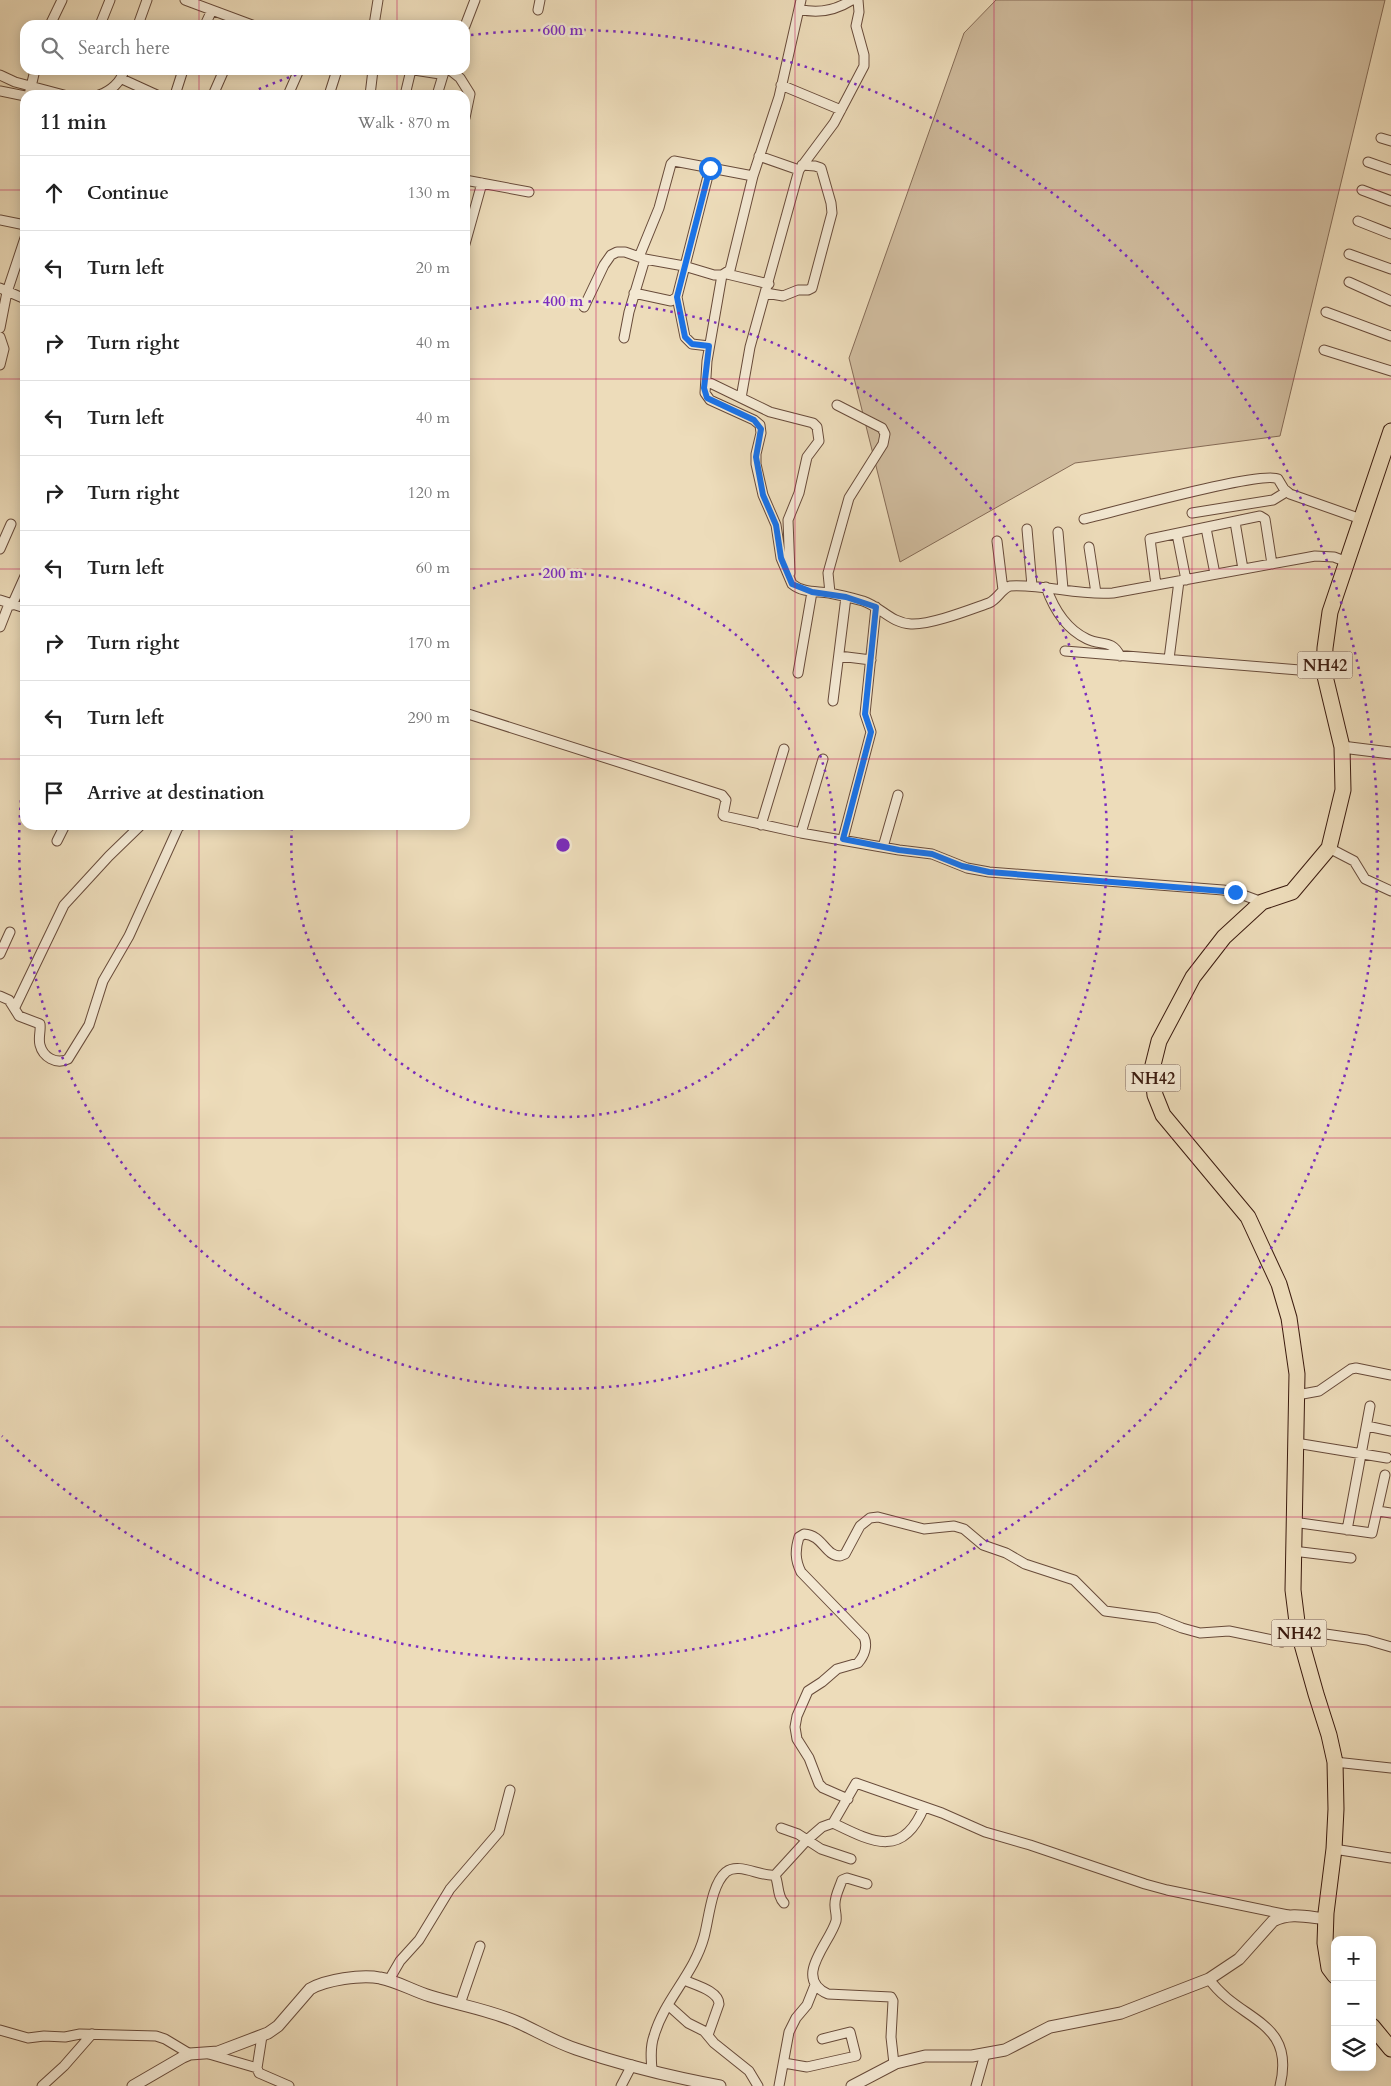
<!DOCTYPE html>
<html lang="en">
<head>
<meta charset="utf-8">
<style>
	:root { --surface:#fff; --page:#f2f2f2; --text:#222; --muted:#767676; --line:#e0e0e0 }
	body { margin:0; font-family:Cardo,serif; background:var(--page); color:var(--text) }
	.controls { position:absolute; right:15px; bottom:15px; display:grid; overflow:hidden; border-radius:10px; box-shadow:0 2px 12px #0003 }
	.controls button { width:45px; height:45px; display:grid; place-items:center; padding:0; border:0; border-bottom:1px solid var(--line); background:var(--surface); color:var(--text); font:25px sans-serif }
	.stop { position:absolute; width:15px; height:15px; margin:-11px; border:4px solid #1a73e8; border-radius:50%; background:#fff }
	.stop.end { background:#1a73e8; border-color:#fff; box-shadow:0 1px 5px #0008 }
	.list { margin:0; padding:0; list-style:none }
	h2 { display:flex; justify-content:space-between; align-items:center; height:65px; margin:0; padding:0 20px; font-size:21px }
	h2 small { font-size:16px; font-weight:400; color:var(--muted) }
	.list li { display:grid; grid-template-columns:32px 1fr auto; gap:15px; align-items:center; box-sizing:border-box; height:75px; padding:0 20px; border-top:1px solid var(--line) }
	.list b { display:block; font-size:19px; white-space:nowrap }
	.list em { font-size:16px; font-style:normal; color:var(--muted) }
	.icon { flex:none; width:28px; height:28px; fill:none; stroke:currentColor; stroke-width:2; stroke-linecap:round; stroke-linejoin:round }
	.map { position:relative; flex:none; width:1391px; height:2086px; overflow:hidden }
	.search { position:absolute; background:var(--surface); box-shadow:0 2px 12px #0003; left:20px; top:20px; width:450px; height:55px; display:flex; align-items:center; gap:12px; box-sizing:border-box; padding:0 18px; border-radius:15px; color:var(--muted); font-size:19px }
	.panel { position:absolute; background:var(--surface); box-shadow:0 2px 12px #0003; left:20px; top:90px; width:450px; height:740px; border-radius:15px }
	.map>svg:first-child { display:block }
	.green { fill:#cfbb9d; stroke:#856b56 }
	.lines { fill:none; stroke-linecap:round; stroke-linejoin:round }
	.minor-casing { stroke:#684b3a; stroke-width:11 }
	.tertiary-casing { stroke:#684b3a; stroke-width:13 }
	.trunk-casing { stroke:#3b1b0f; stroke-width:17 }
	.minor { stroke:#f3e8d2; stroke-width:9 }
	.tertiary { stroke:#f3e8d2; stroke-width:11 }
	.trunk { stroke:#eddcba; stroke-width:15 }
	.route { stroke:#1a73e8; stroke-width:6 }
	.grid { fill:none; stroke:#c2185b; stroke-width:1; stroke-opacity:0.55 }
	.ring { fill:none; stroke:#7b2cbf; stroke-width:2.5; stroke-dasharray:2.5 5 }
	.labels { text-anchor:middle; stroke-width:5; stroke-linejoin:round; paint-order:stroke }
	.shield { fill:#f3e8d2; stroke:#72584a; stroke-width:1 }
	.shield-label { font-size:16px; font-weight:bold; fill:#3b1b0f }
	.centre { fill:#7b2cbf; stroke:#f3e8d2; stroke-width:2.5 }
	.ring-label { font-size:15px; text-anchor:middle; font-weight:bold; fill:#7b2cbf; stroke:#f3e8d2; stroke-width:5; stroke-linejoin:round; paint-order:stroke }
</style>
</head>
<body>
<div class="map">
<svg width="1391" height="2086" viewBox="0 0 1391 2086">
	<rect width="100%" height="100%" fill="#eddcba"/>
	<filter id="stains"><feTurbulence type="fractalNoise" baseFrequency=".004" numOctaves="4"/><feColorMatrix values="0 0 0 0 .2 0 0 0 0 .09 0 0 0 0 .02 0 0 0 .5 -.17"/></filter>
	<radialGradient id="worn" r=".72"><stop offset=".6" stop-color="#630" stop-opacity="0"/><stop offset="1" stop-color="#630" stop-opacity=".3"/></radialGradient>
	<!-- green -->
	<path class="green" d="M996 0H1385L1280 436 1075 463 900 562 849 358 964 33Z"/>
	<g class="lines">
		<defs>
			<path id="minor" d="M185 0 252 25
				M799 9C817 14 836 10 852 0
				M538 10 540 0
				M50 25 62 0
				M100 25 110 0
				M138 25 147 0
				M205 25 212 10
				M374 25 378 0
				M465 26 475 0
				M414 70 440 74 444 70
				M450 70 460 78 470 94 465 118
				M0 75 15 82 64 95
				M122 79 157 95
				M781 85 841 110
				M0 91 25 96
				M29 95 35 70
				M99 95C111 91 121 82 124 70
				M175 95 183 70
				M213 95 224 70
				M288 95 299 70
				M329 95 337 70
				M370 95 373 70
				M405 95 411 70
				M437 95 444 72
				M1381 138 1391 141
				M759 156 799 170
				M1368 162 1391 170
				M465 180 529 192
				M1362 190 1391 201
				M0 220 25 225
				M1358 221 1391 234
				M465 244 482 183
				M1349 254 1391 269
				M639 257 659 208 671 164 674 161 753 176
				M727 274 769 284
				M722 275 707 361 705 393 710 400 754 420 760 425 761 433 756 454V464L763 495 776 525 781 558 792 584C803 593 816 591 829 593 840 595 852 598 863 601 881 607 891 623 911 624 931 625 969 610 989 603 998 599 1001 589 1010 586 1045 584 1079 596 1113 593L1315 556 1334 557 1347 562
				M1349 282 1391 301
				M0 288 25 299
				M634 293 671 301 677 297 710 168
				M766 293 783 296 798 290H808L812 288 832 213 831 203 821 168 815 166 802 165
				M677 297 685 337 692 344 709 346
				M584 307 604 265 611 255 617 252H625L645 259 684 266 714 275H722L730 270 753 176 779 97 801 0
				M1326 312 1391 336
				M0 328 7 292 25 238
				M0 337 4 349 0 365
				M624 338 629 312 645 259
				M1324 350 1391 371
				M706 381 770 412 813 423 817 427 819 441 807 457 799 493 788 520 790 573
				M741 398 750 347 799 170 834 123 864 66V55L856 26 859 12 858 0
				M1192 513 1273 500 1286 492
				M1084 519C1111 513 1262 470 1278 479L1284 489 1290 494 1361 519
				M1235 522 1243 569
				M1206 528 1215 574
				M1027 529 1032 586
				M1058 532 1063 589
				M1177 534 1186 580
				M997 541 1003 590
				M1089 547 1096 593
				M0 549 11 524
				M1156 585 1150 539 1260 516 1265 519 1272 564
				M1046 587C1053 607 1066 629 1087 639 1101 646 1112 639 1120 656
				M830 593 828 573 849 498 883 444 885 434 882 428 837 405
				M0 600 25 608
				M12 605 25 576
				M0 627 9 604
				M1065 651 1324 672
				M839 656 871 660
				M1169 659 1179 581
				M798 673 812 592
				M833 701 846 597
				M465 713 722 795 726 800 723 815 724 816 801 833 899 850 932 854 967 868 989 872 1223 890 1235 892 1262 902
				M761 825 784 749
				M801 833 823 759
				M843 839 871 732 865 714 876 607
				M57 841 65 825
				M883 847 898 795
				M1329 848 1354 861 1365 879 1391 891
				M0 954 10 932
				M0 996 9 1000 19 1016 40 1024C41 1031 38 1038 40 1045 43 1057 56 1065 68 1059L89 1025 103 981 129 936 178 828 181 825
				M15 1007 64 905 109 856 141 825
				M1297 1395 1319 1391 1351 1369 1356 1368 1391 1375
				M1367 1426 1391 1431
				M1296 1443 1387 1458
				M1378 1511 1391 1513
				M1293 1522 1372 1533 1385 1475
				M1347 1530 1370 1406
				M1293 1551 1351 1558
				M1298 1630 1367 1640 1391 1647
				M1335 1762 1391 1768
				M848 1799 823 1788 819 1784 809 1758 797 1739 795 1727 797 1716 808 1691 822 1682 837 1669 858 1663C864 1656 868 1646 864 1637L801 1572C795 1560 795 1550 799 1537L804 1534C823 1535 825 1556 840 1556L845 1554 860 1526 870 1518 878 1517 924 1529 954 1526 964 1529 983 1545 1006 1553 1025 1564 1074 1580 1105 1611 1157 1618 1182 1628 1200 1633 1229 1631 1282 1642 1299 1634
				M833 1823C872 1842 903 1859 924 1807
				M781 1828 798 1834 821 1849 851 1859
				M1334 1849 1391 1858
				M775 1875C779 1884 777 1896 784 1903
				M867 1884 847 1878 842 1880C840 1887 834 1897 835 1906 835 1911 837 1915 836 1921 830 1943 792 1978 828 1994L891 1997 893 2001 891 2037 894 2064
				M1209 1979C1240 2022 1296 2020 1280 2086
				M389 1980 400 1961 419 1940 450 1889 499 1832 510 1790
				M684 1980C695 1985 719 1991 719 2004L708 2035
				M460 2004 480 1946
				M668 2005 688 2023 704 2031 714 2043 749 2071 758 2086
				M0 2030 28 2038 44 2036 65 2037 80 2034 156 2036 165 2039 190 2054
				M262 2036 257 2068 259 2073 289 2086
				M209 2054 257 2068
				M784 2063 807 2067 856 2056 850 2032 822 2039
				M652 2070C651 2059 650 2047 654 2036 664 2000 694 1974 704 1937 709 1919 711 1885 726 1872 739 1862 760 1877 775 1875L807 1840 822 1827 833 1823 856 1783 942 1813 985 1832 1030 1845 1145 1884 1167 1890 1288 1915
				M42 2086 64 2066 92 2034
				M621 2086 632 2065
				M779 2086 789 2032 796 2018 807 2005 815 1985
				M976 2086 985 2054"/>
			<path id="tertiary" d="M1342 747 1391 753
				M133 2086 183 2057 190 2054 218 2052 268 2033 278 2026 310 1989C325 1980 362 1974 380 1978 397 1981 413 1991 430 1996 459 2005 490 2010 517 2022 537 2031 555 2042 576 2049 622 2065 672 2077 720 2086
				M852 2086 896 2063 925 2056H972L1005 2050 1050 2027 1121 2013 1209 1979 1239 1959 1273 1921C1290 1912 1307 1917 1326 1919"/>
			<path id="trunk" d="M1335 1976 1329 1968 1325 1943 1326 1913 1334 1849 1336 1809 1335 1762 1329 1735 1316 1694 1298 1630 1293 1590 1297 1374 1289 1318 1279 1284 1248 1217 1163 1115 1155 1095 1152 1069 1159 1041 1193 977 1224 937 1262 902 1292 892 1329 848 1343 790 1342 747 1324 672 1325 648 1330 612 1391 431
				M1372 2026 1391 2049"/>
		</defs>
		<!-- minor casing -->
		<use href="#minor" class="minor-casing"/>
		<!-- tertiary casing -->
		<use href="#tertiary" class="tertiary-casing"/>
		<!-- trunk casing -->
		<use href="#trunk" class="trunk-casing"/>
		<!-- minor -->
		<use href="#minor" class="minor"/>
		<!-- tertiary -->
		<use href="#tertiary" class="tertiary"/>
		<!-- trunk -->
		<use href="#trunk" class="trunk"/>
	</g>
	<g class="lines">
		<!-- route -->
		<path class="route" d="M710 168 677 297 685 337 692 344 709 346 704 388 707 398 754 420 761 429 756 457 763 495 776 525 781 558 792 584 812 592 846 597 876 607 865 714 871 732 843 839 899 850 932 854 962 866 989 872 1235 892"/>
	</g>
	<!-- grid -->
	<path class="grid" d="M199 0V25M397 0V25M596 0V2086M795 0V2086M994 0V2086M1192 0V2086M199 70V95M397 70V95M0 190H25M465 190H1391M0 379H25M465 379H1391M0 569H25M465 569H1391M0 759H25M465 759H1391M199 825V2086M397 825V2086M0 948H1391M0 1138H1391M0 1327H1391M0 1517H1391M0 1707H1391M0 1896H1391"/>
	<!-- distance rings -->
	<g class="ring">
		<path d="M466 591A272 272 0 1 1 292 826"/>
		<path d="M469 309A544 544 0 1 1 25 765"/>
		<path d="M245 95A815 815 0 0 1 304 72M471 35A815 815 0 1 1 2 1436"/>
	</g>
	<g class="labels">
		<!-- shield labels -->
		<g class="shield">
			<rect x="1297.5" y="651.5" width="55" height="27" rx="4"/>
			<rect x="1125.5" y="1064.5" width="55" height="27" rx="4"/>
			<rect x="1271.5" y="1619.5" width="55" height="27" rx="4"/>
		</g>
		<g class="shield-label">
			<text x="1325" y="671">NH42</text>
			<text x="1153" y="1084">NH42</text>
			<text x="1299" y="1639">NH42</text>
		</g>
	</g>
	<circle cx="563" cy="845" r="8" class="centre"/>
	<g class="ring-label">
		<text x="563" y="35">600 m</text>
		<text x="563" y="306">400 m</text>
		<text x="563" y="578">200 m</text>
	</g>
	<rect width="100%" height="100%" filter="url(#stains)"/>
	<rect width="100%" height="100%" fill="url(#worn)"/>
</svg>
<div class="controls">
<button>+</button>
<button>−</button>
<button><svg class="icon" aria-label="layers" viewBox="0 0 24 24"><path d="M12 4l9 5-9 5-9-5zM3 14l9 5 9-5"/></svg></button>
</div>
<div class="stop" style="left:710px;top:168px"></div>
<div class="stop end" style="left:1235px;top:892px"></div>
<div class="search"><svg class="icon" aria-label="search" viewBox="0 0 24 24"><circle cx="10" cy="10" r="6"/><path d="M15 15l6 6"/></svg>Search here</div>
<section class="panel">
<h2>11 min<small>Walk · 870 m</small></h2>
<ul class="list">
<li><svg class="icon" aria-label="ahead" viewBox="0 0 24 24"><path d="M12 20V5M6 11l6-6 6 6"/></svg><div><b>Continue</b></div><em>130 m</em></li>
<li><svg class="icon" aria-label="left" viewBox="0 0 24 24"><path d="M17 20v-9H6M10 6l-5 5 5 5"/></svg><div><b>Turn left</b></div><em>20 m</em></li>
<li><svg class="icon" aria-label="right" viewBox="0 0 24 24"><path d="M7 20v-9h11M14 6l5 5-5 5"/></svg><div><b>Turn right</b></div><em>40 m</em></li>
<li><svg class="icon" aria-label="left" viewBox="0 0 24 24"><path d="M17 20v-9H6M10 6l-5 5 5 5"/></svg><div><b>Turn left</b></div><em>40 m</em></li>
<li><svg class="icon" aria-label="right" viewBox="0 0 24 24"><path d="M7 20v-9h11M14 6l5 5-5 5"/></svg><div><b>Turn right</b></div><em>120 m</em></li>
<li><svg class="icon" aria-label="left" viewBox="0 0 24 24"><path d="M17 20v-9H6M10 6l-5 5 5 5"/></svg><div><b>Turn left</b></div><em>60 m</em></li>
<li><svg class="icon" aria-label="right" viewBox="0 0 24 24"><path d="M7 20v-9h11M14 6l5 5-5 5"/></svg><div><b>Turn right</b></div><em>170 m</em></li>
<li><svg class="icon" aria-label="left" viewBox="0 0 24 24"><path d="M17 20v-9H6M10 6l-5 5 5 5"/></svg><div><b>Turn left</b></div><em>290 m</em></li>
<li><svg class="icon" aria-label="arrive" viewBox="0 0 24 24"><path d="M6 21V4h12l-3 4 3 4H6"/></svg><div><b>Arrive at destination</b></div></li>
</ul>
</section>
</div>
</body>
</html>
